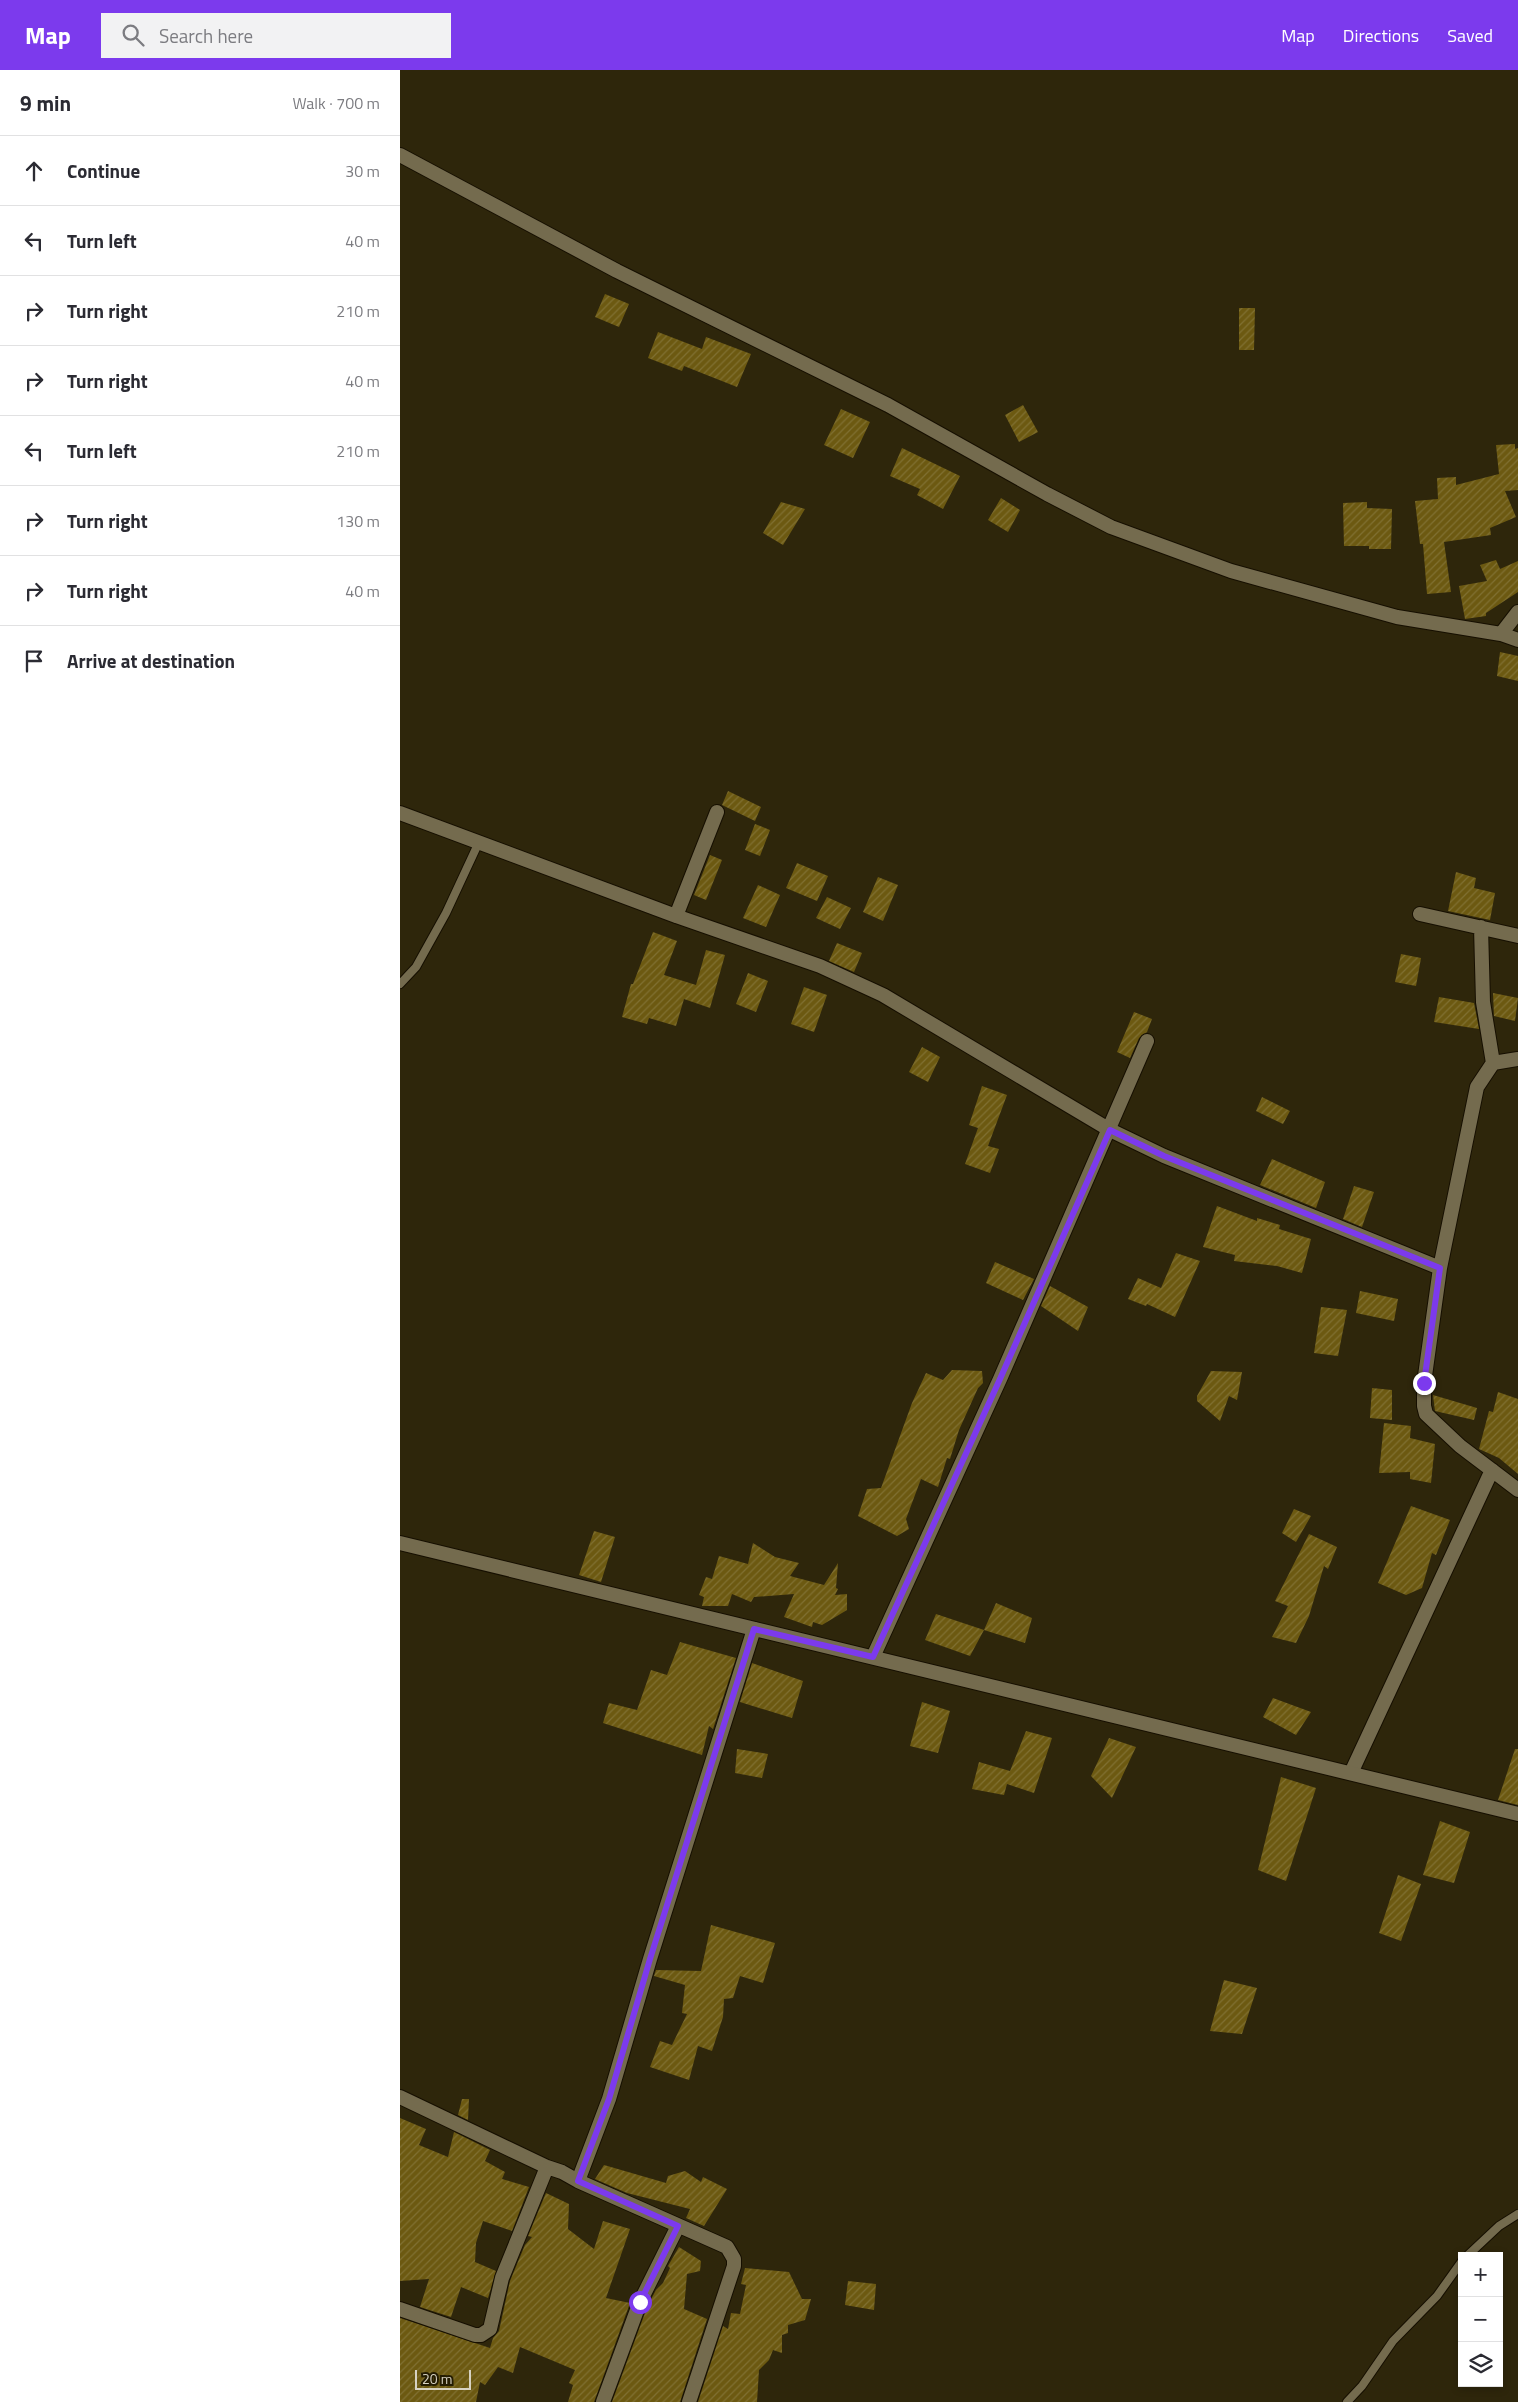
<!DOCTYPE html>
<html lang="en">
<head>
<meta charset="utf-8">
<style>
	:root { --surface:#fff; --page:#f2f2f3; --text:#2b2b33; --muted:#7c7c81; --line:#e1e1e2; --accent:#7c3aed }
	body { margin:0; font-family:"Titillium Web",sans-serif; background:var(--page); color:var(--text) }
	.controls { position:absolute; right:15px; bottom:15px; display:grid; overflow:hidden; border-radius:0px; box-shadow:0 2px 8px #0003 }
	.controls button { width:45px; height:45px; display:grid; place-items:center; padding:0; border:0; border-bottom:1px solid var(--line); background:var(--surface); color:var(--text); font:25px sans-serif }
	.scale { position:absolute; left:15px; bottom:12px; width:56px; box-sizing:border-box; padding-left:5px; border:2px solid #d7d2c2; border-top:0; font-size:14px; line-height:18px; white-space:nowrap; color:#d7d2c2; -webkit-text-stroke:4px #241c02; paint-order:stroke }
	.stop { position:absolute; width:15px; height:15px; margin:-11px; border:4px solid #7c3aed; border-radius:50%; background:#fff }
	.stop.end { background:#7c3aed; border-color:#fff; box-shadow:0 1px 5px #0008 }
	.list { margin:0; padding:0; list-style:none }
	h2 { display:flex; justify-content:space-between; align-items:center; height:65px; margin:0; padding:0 20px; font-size:21px }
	h2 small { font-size:16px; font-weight:400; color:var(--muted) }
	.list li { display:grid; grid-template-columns:32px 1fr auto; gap:15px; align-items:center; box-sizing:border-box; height:70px; padding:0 20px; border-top:1px solid var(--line) }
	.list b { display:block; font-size:19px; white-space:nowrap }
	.list em { font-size:16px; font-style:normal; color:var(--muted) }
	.icon { flex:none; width:28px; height:28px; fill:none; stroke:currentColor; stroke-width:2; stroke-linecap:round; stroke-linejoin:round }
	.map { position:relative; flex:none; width:1118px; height:2332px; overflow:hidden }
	header { display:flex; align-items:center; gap:30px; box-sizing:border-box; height:70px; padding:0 25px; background:var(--accent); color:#fff }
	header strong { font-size:24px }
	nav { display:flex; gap:28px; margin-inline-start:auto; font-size:18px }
	.search { width:350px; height:45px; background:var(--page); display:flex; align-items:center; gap:12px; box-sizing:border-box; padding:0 18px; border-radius:0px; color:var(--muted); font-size:19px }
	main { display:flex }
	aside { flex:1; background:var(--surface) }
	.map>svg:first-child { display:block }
	.building { fill:url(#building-hatch) }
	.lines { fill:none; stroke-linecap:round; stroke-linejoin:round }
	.service-casing { stroke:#160f00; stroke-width:10 }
	.minor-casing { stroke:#160f00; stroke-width:16 }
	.tertiary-casing { stroke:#160f00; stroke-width:16 }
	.service { stroke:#746b4e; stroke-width:8 }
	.minor { stroke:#746b4e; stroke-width:14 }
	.tertiary { stroke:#746b4e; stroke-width:14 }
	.route { stroke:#7c3aed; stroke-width:6 }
</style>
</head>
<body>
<header>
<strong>Map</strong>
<div class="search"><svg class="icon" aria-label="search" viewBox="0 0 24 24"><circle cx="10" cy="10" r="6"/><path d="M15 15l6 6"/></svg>Search here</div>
<nav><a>Map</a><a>Directions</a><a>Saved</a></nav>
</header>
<main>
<aside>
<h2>9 min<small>Walk · 700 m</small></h2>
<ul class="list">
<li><svg class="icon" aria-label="ahead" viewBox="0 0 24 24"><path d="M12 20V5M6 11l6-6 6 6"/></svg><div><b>Continue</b></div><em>30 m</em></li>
<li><svg class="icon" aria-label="left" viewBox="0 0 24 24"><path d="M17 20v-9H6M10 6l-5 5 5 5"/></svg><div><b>Turn left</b></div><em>40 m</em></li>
<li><svg class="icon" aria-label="right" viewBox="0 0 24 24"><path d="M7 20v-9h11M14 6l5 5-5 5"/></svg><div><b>Turn right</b></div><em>210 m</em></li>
<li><svg class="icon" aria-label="right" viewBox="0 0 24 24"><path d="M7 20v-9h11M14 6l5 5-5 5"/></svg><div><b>Turn right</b></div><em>40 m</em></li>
<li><svg class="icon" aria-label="left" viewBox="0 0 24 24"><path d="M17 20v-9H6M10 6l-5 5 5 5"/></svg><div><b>Turn left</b></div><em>210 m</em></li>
<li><svg class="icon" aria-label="right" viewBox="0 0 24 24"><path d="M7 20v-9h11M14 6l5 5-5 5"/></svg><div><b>Turn right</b></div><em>130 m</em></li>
<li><svg class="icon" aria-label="right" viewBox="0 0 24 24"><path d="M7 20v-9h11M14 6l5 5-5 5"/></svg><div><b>Turn right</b></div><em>40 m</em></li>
<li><svg class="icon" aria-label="arrive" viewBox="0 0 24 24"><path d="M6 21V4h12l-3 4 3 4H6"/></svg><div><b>Arrive at destination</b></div></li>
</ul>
</aside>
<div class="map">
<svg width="1118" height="2332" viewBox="0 0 1118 2332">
	<defs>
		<pattern id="building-hatch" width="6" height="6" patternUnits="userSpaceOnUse" patternTransform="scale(1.25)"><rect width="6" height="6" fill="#6c5911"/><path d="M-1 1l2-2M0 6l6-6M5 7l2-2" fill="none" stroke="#807032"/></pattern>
	</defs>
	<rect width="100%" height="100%" fill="#2e260b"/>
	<!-- building -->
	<path class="building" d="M205 224 229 234 219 257 195 247Z
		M839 238H855L854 280H839Z
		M258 262 302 279 306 267 351 284 337 317 284 296 282 301 248 288Z
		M623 335 638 362 619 372 605 345Z
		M441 339 470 352 453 388 424 375Z
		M1115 374V379L1118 378V420L1105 421 1116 447 1090 458 1091 465 1044 472 1051 522 1027 524 1023 474H1020L1015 431 1038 429 1037 408 1056 407V415L1099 404 1096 375Z
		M502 378 560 406 543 439 517 425 520 419 490 406Z
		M601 428 620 440 608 462 588 450Z
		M381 432 405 439 383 475 363 463Z
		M967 432V438L992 439 991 479H969V476H944L943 433Z
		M1096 490 1100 499 1118 491V522L1086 543V546L1065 549 1059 516 1087 511 1080 495Z
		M1100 582 1118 586V611L1097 606Z
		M328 721 361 737 355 751 322 735Z
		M355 754 370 760 360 786 345 780Z
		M310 785 322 790 306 830 294 825Z
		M397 793 428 806 417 831 386 818Z
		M1056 802 1076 808 1074 818 1095 823 1090 850 1048 841Z
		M478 807 498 815 483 851 463 842Z
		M358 815 380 825 366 857 343 848Z
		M427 827 451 838 440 859 416 848Z
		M253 862 277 871 264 905 296 915 306 880 325 885 310 938 284 929 276 956 249 948 247 954 222 947 231 914H233Z
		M437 873 462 883 454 902 429 891Z
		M1001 884 1021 888 1016 916 995 912Z
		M348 903 368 911 356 942 336 934Z
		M404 917 427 925 414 962 391 954Z
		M1093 923 1118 928 1115 951 1094 946Z
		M1039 927 1074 933 1079 959 1034 952Z
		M734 942 752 949 747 962 739 968 730 988 717 982Z
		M522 977 540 987 528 1012 509 1002Z
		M582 1016 607 1025 588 1076 599 1079 590 1103 565 1094 578 1058 569 1055Z
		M862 1027 890 1041 883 1054 856 1041Z
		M872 1089 925 1112 916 1138 860 1115Z
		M954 1116 974 1122 962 1157 943 1149Z
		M817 1136 857 1151V1148L880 1155 879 1159 911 1169 902 1203 877 1196 834 1191 835 1185 803 1177Z
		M776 1183 800 1191 775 1247 747 1234 746 1236 728 1229 738 1208 761 1218Z
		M595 1192 634 1209 623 1230 586 1213Z
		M650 1216 688 1237 678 1261 641 1236Z
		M960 1221 998 1229 994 1251 956 1243Z
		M921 1237 947 1240 938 1286 914 1283Z
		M552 1300 582 1301 583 1313 578 1318 559 1360 550 1389 547 1388 538 1417 521 1409 506 1449 509 1459 497 1466 458 1446 467 1419 481 1418 512 1333 526 1303 543 1310Z
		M811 1301 842 1302 837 1330 829 1326 820 1351 797 1331V1326Z
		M972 1318 992 1320V1350L970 1348Z
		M1098 1322 1118 1329V1404L1099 1388 1079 1379 1089 1341 1093 1342Z
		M1033 1325 1077 1338 1074 1350 1035 1341Z
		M984 1353 1011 1356 1010 1368 1035 1374 1031 1413 1010 1409V1402L979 1403Z
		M1011 1436 1050 1450 1036 1485 1032 1483 1022 1518 1006 1525 978 1513Z
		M894 1439 911 1446 896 1472 882 1463Z
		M194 1461 215 1467 201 1512 179 1505Z
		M909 1464 937 1477 928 1499 924 1496 909 1546 896 1573 872 1567 888 1536 875 1531Z
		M353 1473 375 1487 399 1493 390 1506 424 1515 438 1493 436 1518 438 1519 435 1525 447 1524V1540L422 1555 413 1552 412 1557 384 1547 394 1524 354 1527 351 1532 332 1524 328 1536H302L304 1527 299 1525 306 1507 312 1509 319 1486 348 1494Z
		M596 1533 632 1548 625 1573 584 1560Z
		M536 1544 584 1560 570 1586 525 1570Z
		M280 1572 336 1588 313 1659 309 1656 302 1685 203 1653 209 1633 237 1640 251 1600 267 1605Z
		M352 1593 403 1611 392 1648 340 1632Z
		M873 1628 911 1642 896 1665 863 1647Z
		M522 1632 550 1641 538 1683 510 1676Z
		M626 1661 652 1668 634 1723 607 1714 604 1725 572 1719 579 1692 610 1701Z
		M709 1668 736 1677 712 1728 691 1706Z
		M337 1679 368 1684 362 1708 335 1703Z
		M1115 1679H1118V1735L1098 1730Z
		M881 1707 916 1718 886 1811 858 1800Z
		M1040 1751 1070 1762 1054 1813 1023 1805Z
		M998 1805 1021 1814 1001 1871 979 1863Z
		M311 1855 375 1873 363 1913 340 1906 333 1928 324 1929 323 1947 312 1981 298 1976 289 2010 250 1997 260 1971 272 1975 287 1944 282 1943 285 1915 254 1906 256 1900 301 1901Z
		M824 1910 857 1918 842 1964 810 1961Z
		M62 2029H69L68 2050 58 2045Z
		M0 2048 26 2059 19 2075 48 2087 54 2062 90 2080 85 2091 105 2102 102 2109 129 2117 112 2161 83 2151 76 2173 75 2192 96 2201 88 2228 61 2217 51 2247 20 2237 29 2209 0 2211Z
		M204 2095 266 2113 268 2106 285 2101 301 2112 303 2107 327 2119 304 2156 286 2148 290 2139 227 2123 195 2109Z
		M146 2123 169 2134 168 2159 194 2179 203 2151 230 2159 206 2228 230 2233 194 2332H168L173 2315 169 2313 175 2300 120 2277 113 2303 98 2297 85 2315 80 2312 76 2332H0V2248L90 2278 93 2268 99 2261 110 2211 125 2175 132 2167 128 2166Z
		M279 2177 301 2191 300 2201 287 2204 284 2239 307 2249 280 2332H212L248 2235 256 2220 263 2213 270 2198 268 2196Z
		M345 2198 389 2202 402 2229H411L405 2250 388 2255V2263L382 2265V2283L373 2280 369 2290 359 2300 357 2332H298L323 2256 328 2259 331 2243 340 2244 346 2215 341 2214Z
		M448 2211 476 2214 474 2240 445 2235Z"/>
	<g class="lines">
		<defs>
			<path id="service" d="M0 914 16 897 46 843 79 772
				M1067 2186 1099 2156 1118 2144
				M947 2332 962 2316 993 2271 1037 2226 1062 2191"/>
			<path id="minor" d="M0 85 217 201 488 335 647 424 711 457 831 501 997 547 1101 564 1118 570
				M1101 564 1118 542
				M0 743 276 846 420 896 483 925 710 1060 764 1086 1040 1198 1024 1313V1336L1026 1344 1060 1376 1118 1420
				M1020 844 1118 866
				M276 846 317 742
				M1081 857 1083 932 1093 993
				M1040 1198 1077 1017 1093 993 1118 989
				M473 1587 600 1309 747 971
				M951 1703 1092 1400
				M0 2027 147 2097 162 2102 178 2111
				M0 2239 75 2265H81L90 2259 102 2208 147 2097
				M203 2332 240 2232 278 2156
				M289 2332 334 2196V2189L327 2177 178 2111 209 2029 250 1889 354 1559"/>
			<path id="tertiary" d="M0 1473 1118 1744"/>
		</defs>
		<!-- service casing -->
		<use href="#service" class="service-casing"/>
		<!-- minor casing -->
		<use href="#minor" class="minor-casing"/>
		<!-- tertiary casing -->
		<use href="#tertiary" class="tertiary-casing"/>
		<!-- service -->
		<use href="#service" class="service"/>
		<!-- minor -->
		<use href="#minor" class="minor"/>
		<!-- tertiary -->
		<use href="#tertiary" class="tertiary"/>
	</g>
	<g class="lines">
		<!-- route -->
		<path class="route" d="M240 2232 278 2156 178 2111 209 2029 250 1889 354 1559 473 1587 600 1309 710 1060 764 1086 1040 1198 1024 1313"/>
	</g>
</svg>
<div class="controls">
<button>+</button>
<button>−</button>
<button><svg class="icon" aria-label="layers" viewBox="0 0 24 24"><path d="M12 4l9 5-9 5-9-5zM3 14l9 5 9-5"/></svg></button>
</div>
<div class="scale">20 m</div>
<div class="stop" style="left:240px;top:2232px"></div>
<div class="stop end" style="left:1024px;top:1313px"></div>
</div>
</main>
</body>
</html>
